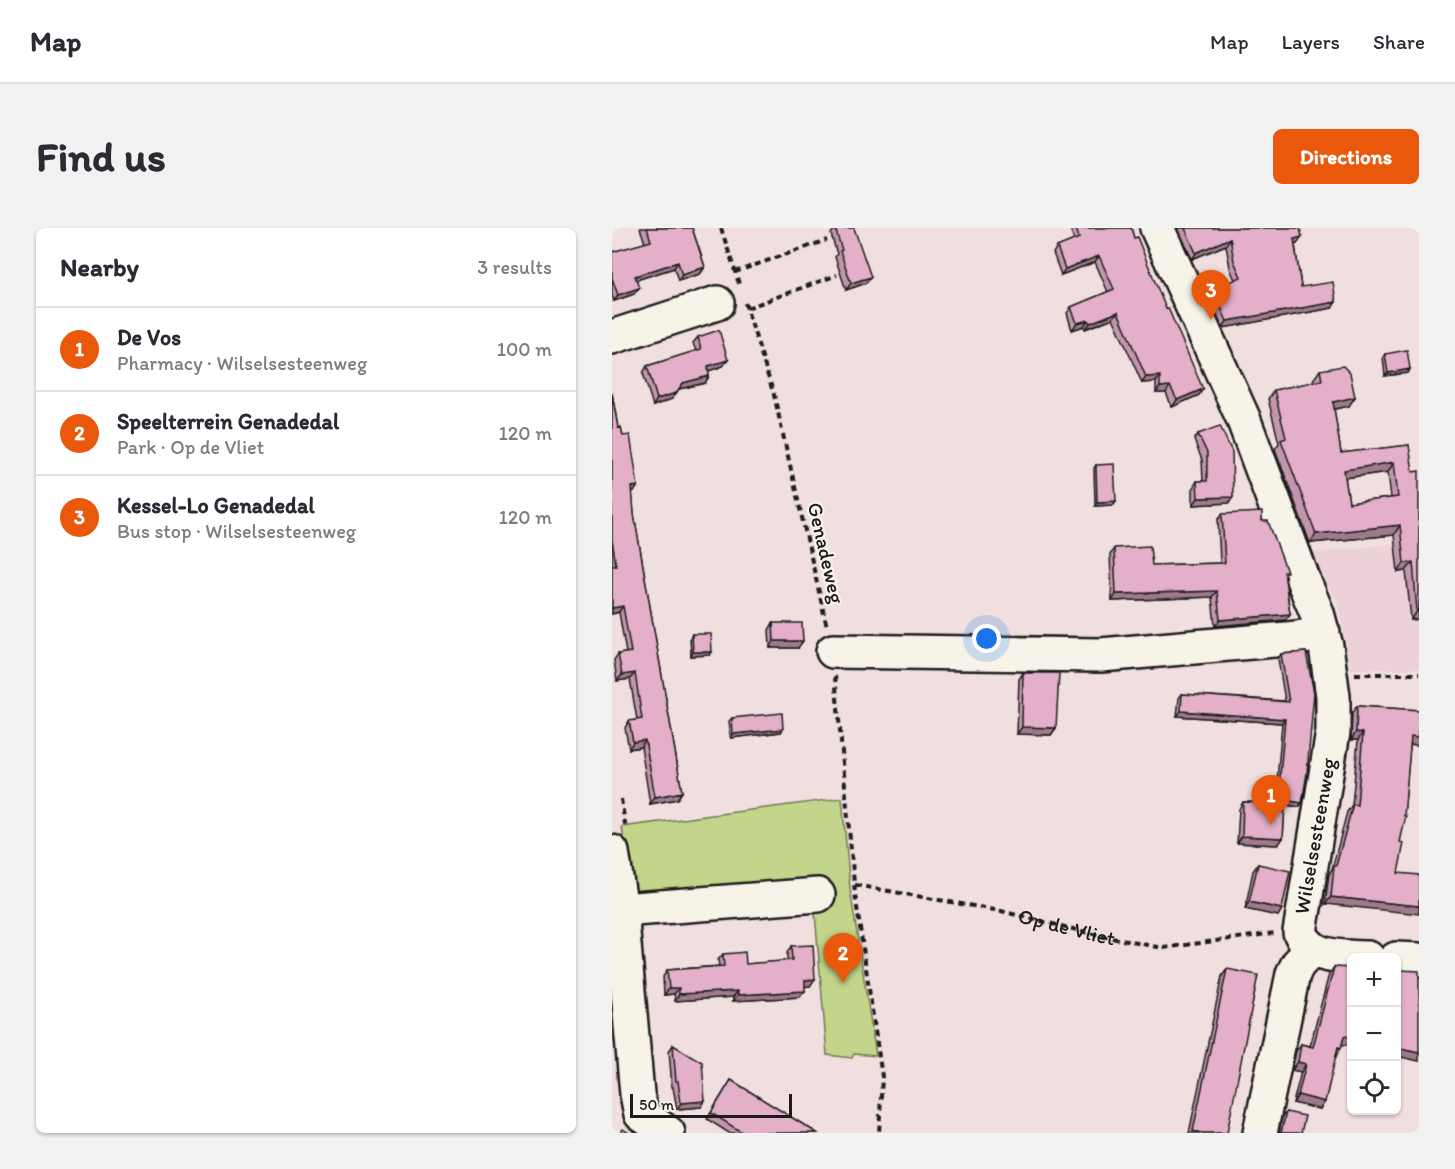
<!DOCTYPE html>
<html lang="en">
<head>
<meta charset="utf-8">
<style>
	:root { --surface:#fff; --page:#f2f2f3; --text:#2b2b33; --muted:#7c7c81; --line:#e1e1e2; --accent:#ea580c }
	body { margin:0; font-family:Itim,sans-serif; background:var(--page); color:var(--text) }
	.controls { position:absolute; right:18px; bottom:18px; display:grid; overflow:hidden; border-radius:9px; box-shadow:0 2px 4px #0004 }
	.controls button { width:54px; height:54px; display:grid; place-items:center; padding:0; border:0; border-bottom:2px solid var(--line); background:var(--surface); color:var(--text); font:30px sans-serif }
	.scale { position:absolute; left:18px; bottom:15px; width:162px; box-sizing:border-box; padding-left:6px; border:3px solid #1c1c1c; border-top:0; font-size:16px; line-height:21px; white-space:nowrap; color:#1c1c1c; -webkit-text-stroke:4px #f7f3e8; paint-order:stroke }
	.you { position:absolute; left:375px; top:411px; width:21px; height:21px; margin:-15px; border:4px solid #fff; border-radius:50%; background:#1a73e8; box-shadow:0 0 0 9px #1a73e833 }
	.badge { display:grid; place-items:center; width:39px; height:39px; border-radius:50%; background:var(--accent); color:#fff; font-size:20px; font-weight:700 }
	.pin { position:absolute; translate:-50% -50px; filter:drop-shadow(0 2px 3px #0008) }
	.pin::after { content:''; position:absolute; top:32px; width:21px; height:18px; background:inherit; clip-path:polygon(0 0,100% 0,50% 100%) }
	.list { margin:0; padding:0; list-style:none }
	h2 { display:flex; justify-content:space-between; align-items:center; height:78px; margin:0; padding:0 24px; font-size:26px }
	h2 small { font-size:20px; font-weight:400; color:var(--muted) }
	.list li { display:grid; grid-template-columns:39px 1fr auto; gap:18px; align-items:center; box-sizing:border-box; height:84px; padding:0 24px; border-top:2px solid var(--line) }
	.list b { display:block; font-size:22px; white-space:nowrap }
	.list p { margin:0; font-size:20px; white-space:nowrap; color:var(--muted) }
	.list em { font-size:20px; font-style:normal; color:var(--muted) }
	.icon { flex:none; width:33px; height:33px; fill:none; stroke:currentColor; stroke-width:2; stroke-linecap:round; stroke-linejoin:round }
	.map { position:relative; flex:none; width:807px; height:905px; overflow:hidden; border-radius:9px }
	header { display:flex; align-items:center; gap:36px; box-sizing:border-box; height:84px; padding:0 30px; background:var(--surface); border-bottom:2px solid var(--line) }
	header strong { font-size:28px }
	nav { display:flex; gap:33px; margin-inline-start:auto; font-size:21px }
	.intro { display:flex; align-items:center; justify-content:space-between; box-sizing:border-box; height:144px; padding:0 36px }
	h1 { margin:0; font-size:42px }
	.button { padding:15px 27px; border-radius:9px; background:var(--accent); color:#fff; font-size:21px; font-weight:700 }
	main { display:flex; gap:36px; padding:0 36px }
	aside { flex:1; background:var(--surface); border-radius:9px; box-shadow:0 2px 4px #0004 }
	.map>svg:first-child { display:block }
	.built { fill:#edd1d8 }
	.green { fill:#c2d58a; stroke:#6f7853; stroke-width:1.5 }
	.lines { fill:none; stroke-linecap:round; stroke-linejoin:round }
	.minor-casing { stroke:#1c1c1c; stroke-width:38 }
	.path { stroke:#1c1c1c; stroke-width:4; stroke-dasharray:6 4.5; stroke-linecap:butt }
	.minor { stroke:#f7f3e8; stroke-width:33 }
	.wall { fill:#c396ad; stroke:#1c1c1c; stroke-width:1.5; fill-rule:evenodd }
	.shaded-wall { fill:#9f7a8d; stroke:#1c1c1c; stroke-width:1.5 }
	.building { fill:#e3afc9; stroke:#1c1c1c; stroke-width:1.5; fill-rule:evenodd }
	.labels { text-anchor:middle; stroke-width:4.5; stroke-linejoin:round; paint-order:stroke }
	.street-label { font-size:21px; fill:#1c1c1c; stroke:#f7f3e8 }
</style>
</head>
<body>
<header>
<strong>Map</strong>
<nav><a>Map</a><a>Layers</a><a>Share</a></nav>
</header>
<div class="intro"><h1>Find us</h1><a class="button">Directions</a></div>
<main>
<aside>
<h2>Nearby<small>3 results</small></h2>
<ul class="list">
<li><span class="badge">1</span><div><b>De Vos</b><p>Pharmacy · Wilselsesteenweg</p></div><em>100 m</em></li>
<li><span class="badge">2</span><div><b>Speelterrein Genadedal</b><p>Park · Op de Vliet</p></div><em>120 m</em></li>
<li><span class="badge">3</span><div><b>Kessel-Lo Genadedal</b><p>Bus stop · Wilselsesteenweg</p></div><em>120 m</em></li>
</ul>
</aside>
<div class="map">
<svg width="807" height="905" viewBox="0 0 807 905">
	<rect width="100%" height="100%" fill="#f1dfdf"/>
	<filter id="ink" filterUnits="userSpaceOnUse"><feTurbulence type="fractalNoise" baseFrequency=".0167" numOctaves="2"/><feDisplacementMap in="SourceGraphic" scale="12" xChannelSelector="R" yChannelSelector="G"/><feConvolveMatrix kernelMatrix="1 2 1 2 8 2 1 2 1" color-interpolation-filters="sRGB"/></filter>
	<g filter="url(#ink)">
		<!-- built -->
		<path class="built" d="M807 313V441H738L726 373 693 326Z"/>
		<!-- green -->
		<path class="green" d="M230 570 238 661 264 828 242 826 240 830 215 827 203 685 204 655 28 670 19 664 10 599Z"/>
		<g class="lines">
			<defs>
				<path id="minor" d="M545 0 631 190 692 354 705 385 714 418 721 468V504L688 704C700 733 730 728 756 730
					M0 109 105 75
					M221 423 489 427 686 410 711 405
					M0 624 9 682 25 866 29 886 56 905
					M0 680 9 682 206 667
					M784 731 807 732
					M648 905 681 746 686 736 700 722"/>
			</defs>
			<!-- minor casing -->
			<use href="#minor" class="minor-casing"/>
			<!-- path -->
			<g class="path">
				<path d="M109 0 128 59"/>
				<path d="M123 44 215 12"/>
				<path d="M133 75 162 167 215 399"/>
				<path d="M135 80 225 47"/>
				<path d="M743 446H807"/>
				<path d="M223 448 243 666 270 849 267 905"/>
				<path d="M9 571 14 602"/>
				<path id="s1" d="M243 657 389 683 489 708 551 720 663 705"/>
			</g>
			<!-- minor -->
			<use href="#minor" class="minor"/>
		</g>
		<!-- wall -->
		<path class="wall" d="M28 0H80L93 39 88 46 66 53 62 40 24 52 22 66 2 73 0 68V24L33 15Z
			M223 0 259 49 254 55 234 62 223 29 225 26 219 6Z
			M458 0H519L522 10 587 167 560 179 554 165H544V154L530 155 501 90 473 101 472 98 460 102 455 85 459 79 496 64 483 34 449 47 441 25 445 19 462 13Z
			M566 0H688L690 9 685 16H683L689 59 720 80 611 100 597 69 601 62 623 52 618 40 614 17 580 31Z
			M86 109 111 138 96 143 97 148 93 155 67 161 60 171 41 178 31 145 35 138 84 123 81 115Z
			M773 126 798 141 796 145 773 148 771 129Z
			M708 142 737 178 722 181 729 225 797 217 807 391 799 392 794 343 786 344 782 307 698 315 663 221 667 215 656 171 662 162 702 154 701 152ZM776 244 779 270 737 275 733 250Z
			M0 165 6 200 22 264 20 265 22 286 70 564 65 571 38 576 29 519 17 521 13 500 17 493 25 492 18 451 5 453 2 432 6 426 14 425 7 384 0 386Z
			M586 206 621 269 617 275 581 277V260L585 253H591L590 232 582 212Z
			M484 237 504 273 501 277 483 278 482 240Z
			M610 286 650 293 673 347 678 386 673 392 603 398 600 369 500 373 498 327 502 320 540 337 608 335 606 292Z
			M161 395 186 420H158L157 402Z
			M80 406 98 427 79 428 78 410Z
			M694 424 690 575 687 579 673 577 671 610 666 617 625 615 627 581 631 574 663 575 670 495 565 488 567 470 570 466 673 473 666 431 669 426Z
			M411 445 444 500 439 507 405 506 407 451Z
			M745 478 807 482V517L798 516 792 588 713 676 717 646 720 641 735 584 740 577 746 512H739L740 485Z
			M120 490 171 501 169 504 119 510 117 493Z
			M646 636 670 681 666 688 633 681 641 643Z
			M179 718 198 758H193L188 769 121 773V769L63 773 62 766 52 767 51 749 55 742 107 738 106 732 111 726 134 736 175 733V725Z
			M722 739 730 816 729 820 724 828 708 881 681 875 689 844 680 842 684 823 689 816 698 818 717 746Z
			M615 741V905H577L610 748Z
			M61 817 93 873 89 879 65 881 61 859H60L57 823Z
			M119 852 205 905H117L95 891Z
			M674 884 689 905H667L670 889Z"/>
		<!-- shaded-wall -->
		<path class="shaded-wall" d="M690 9 685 16 677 17 682 11Z
			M618 10 614 17 580 31 584 25Z
			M487 28 483 34 449 47 453 41Z
			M66 34 62 40 18 54 23 48Z
			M93 39 88 46 66 53 70 47Z
			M259 49 254 55 234 62 239 55Z
			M27 60 22 66 2 73 6 67Z
			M724 74 720 80 611 100 615 93Z
			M506 84 501 90 473 101 478 95Z
			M476 92 472 98 460 102 465 95Z
			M116 132 111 138 91 145 96 138Z
			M798 141 796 145 773 148 776 145Z
			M97 148 93 155 67 161 71 155Z
			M548 148 544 154 530 155 534 149Z
			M558 158 554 165H544L548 159Z
			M591 161 587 167 560 179 565 172Z
			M64 165 60 171 41 178 45 171Z
			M743 169 737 178 714 183 721 174Z
			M782 234 776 244 725 251 732 242Z
			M26 258 22 264 15 265 20 259Z
			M621 269 617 275 581 277 586 270Z
			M504 273 501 277 483 278 485 274Z
			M788 297 782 307 698 315 704 306Z
			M801 334 794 343 786 344 792 335Z
			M605 363 600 369 500 373 504 366Z
			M11 378 7 384 0 386V380Z
			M807 382V391L799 392 805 383Z
			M678 386 673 392 603 398 608 392Z
			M162 413H191L186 420H158Z
			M81 424H100L98 427 79 428Z
			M23 445 18 451 5 453 10 447Z
			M569 483 673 491 670 495 565 488Z
			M410 499 444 500 439 507 405 506Z
			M171 501 169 504 119 510 121 506Z
			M744 504 751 505 746 512H739Z
			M799 508 807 509V517L794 516Z
			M33 512 29 519 17 521 21 514Z
			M70 564 65 571 38 576 43 569Z
			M666 571 690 575 687 579 663 575Z
			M630 608 671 610 666 617 625 615Z
			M719 669 807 678V686L713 676Z
			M637 674 670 681 666 688 633 681Z
			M203 751 198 758 188 759 193 752Z
			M57 760H67L62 766 52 767Z
			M126 763 121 769 63 773 67 766Z
			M193 763 188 769 121 773 126 767Z
			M732 808 740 809V818L727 816Z
			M784 819 807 824V833L784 828Z
			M686 834 694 836 689 844 680 842Z
			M686 867 713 874 708 881 681 875Z
			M93 873 89 879 65 881 69 875Z"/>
		<!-- building -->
		<path class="building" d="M35 0H80L93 39 70 47 66 34 23 48 27 60 6 67 0 50V24L39 13Z
			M223 0H242L259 49 239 55 228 23 230 22Z
			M464 0H519L522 10 525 9 554 81 556 80 591 161 565 172 558 158 548 159V148L534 149 506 84 478 95 476 92 465 95 459 79 502 61 487 28 453 41 445 19 467 10Z
			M573 0H688L690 9 682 11 689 59 721 54 724 74 615 93 601 62 629 49 622 33 618 10 584 25Z
			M107 102 116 132 96 138 97 148 71 155 64 165 45 171 35 138 89 121 86 109Z
			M795 122 798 141 776 145 773 126Z
			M731 138 738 145 743 169 721 174 729 225 797 217 801 244 807 243V382L805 383 801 334 792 335 788 297 704 306 669 212 674 210 662 162 710 152 708 142ZM782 234 786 269 737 275 732 242Z
			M0 165 6 200 9 199 11 208 18 207 26 258 20 259 22 286 70 564 43 569 33 512 21 514 17 493 30 491 23 445 10 447 6 426 19 424 11 378 0 380V337H4L0 312Z
			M608 198 620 224 621 269 586 270 585 253H595V225L586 206Z
			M502 236 504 273 485 274 484 237Z
			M650 284V293H656L675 344H672L678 386 608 392 605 363 504 366 502 320 538 318 540 337 613 335 610 286Z
			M161 395H190L191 413H162Z
			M80 406H99L100 424H81Z
			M694 424 702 465 695 545 690 575 666 571 673 491 569 483 570 466 677 474 669 426Z
			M411 445H447L444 500 410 499Z
			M745 478 807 482V509L799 508 792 588H794L788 614 792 615 786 645 807 647V678L719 669 722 638H724L741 576 745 577 751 505 744 504Z
			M170 485 171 501 121 506 120 490Z
			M631 574 673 576 671 610 630 608Z
			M646 636 678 643 670 681 637 674Z
			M201 717 203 751 193 752V763L126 767V763L67 766V760H57L55 742 112 738 111 726 123 725 133 724 134 736 180 732 179 718Z
			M722 739 740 740V809L732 808 729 820 726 819 713 874 686 867 694 836 686 834 689 816 701 819Z
			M615 741 646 747 615 905H590L581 903Z
			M784 741 789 742 807 743V824L784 819Z
			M61 817 90 834 93 873 69 875 66 853H64Z
			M119 852 205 905H131L99 885Z
			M674 884 693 888 689 905H669Z
			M11 901 17 905H9Z"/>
	</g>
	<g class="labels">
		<!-- street labels -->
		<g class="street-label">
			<text transform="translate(214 325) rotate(77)" y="7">Genadeweg</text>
			<text transform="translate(703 608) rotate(-80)" y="7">Wilselsesteenweg</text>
			<text dy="7" stroke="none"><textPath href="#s1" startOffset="216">Op de Vliet</textPath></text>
		</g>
	</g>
</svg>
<div class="controls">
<button>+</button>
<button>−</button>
<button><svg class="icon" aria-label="locate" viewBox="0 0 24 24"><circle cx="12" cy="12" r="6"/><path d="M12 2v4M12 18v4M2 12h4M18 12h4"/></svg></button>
</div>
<div class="scale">50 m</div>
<div class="you"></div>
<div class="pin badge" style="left:659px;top:597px">1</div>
<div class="pin badge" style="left:231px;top:755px">2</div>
<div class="pin badge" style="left:599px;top:92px">3</div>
</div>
</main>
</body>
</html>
